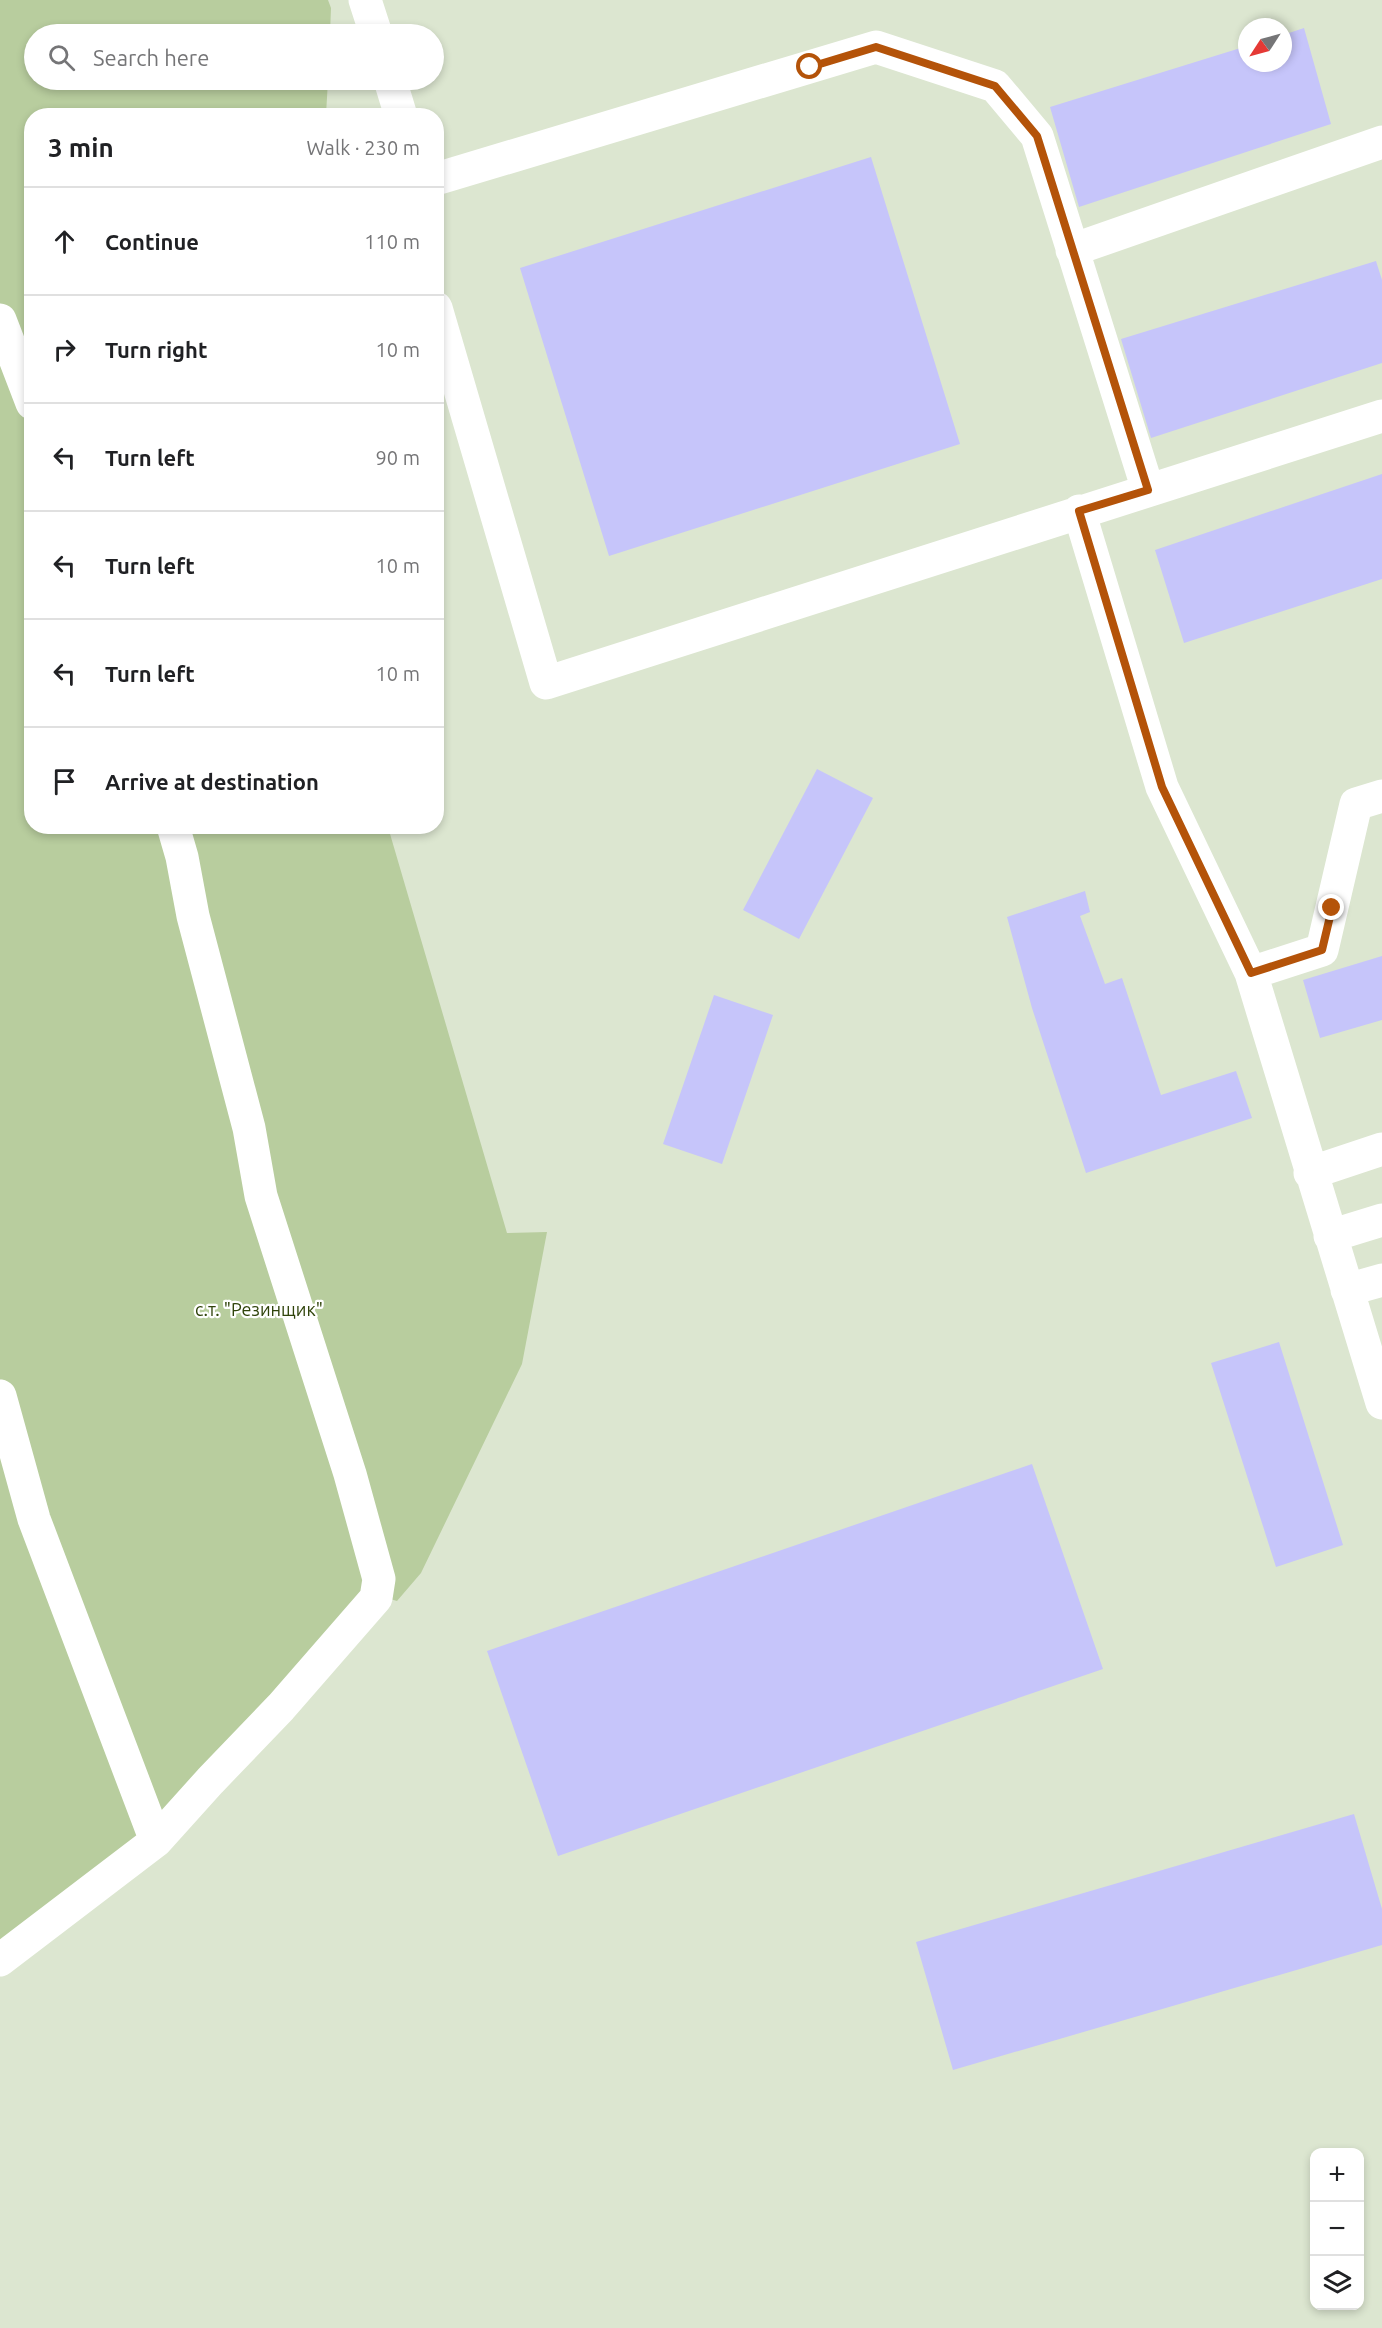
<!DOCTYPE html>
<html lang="en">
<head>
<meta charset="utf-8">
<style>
	:root { --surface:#fff; --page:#f6f6f6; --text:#202124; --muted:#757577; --line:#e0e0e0 }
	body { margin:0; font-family:Ubuntu,sans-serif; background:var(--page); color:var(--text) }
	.controls { position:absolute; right:18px; bottom:18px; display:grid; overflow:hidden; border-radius:12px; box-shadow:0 3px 9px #0003 }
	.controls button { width:54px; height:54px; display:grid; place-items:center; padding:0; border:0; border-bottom:2px solid var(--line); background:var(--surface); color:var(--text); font:30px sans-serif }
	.compass { position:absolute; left:1238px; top:18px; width:54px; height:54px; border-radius:50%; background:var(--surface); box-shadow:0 3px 9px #0003; rotate:234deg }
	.stop { position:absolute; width:18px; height:18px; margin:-14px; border:4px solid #b45309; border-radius:50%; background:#fff }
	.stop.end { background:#b45309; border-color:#fff; box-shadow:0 2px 6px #0008 }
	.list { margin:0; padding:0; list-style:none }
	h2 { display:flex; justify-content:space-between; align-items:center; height:78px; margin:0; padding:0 24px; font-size:26px }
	h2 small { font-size:20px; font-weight:400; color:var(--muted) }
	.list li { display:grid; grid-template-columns:39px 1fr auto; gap:18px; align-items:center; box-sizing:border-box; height:108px; padding:0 24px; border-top:2px solid var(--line) }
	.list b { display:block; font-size:22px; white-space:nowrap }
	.list em { font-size:20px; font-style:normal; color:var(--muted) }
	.icon { flex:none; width:33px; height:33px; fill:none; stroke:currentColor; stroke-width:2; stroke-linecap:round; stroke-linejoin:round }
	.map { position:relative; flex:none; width:1382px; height:2328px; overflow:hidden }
	.search { position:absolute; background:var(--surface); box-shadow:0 3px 9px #0003; left:24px; top:24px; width:420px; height:66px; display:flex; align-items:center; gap:15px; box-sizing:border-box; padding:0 21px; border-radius:33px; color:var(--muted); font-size:22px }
	.panel { position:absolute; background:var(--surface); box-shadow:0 3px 9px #0003; left:24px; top:108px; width:420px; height:726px; border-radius:24px }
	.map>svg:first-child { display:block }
	.green { fill:#b8cd9e }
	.building { fill:#c6c5fa }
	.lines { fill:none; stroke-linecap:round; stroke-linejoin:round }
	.minor { stroke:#fff; stroke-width:33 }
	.route { stroke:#b45309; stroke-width:8 }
	.labels { text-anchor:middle; stroke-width:4.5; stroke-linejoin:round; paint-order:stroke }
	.park-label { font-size:18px; fill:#30440b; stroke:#fff }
</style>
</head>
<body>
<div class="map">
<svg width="1382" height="2328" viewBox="0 0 1382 2328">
	<rect width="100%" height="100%" fill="#dce6d0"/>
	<!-- green -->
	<path class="green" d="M0 0H328L331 8 330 34H34V80H328L326 115 32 116V826L388 827 507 1233 547 1232 522 1364 421 1573 397 1601 370 1593 193 1792 0 1953Z"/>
	<!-- building -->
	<path class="building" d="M1304 28 1331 124 1079 207 1050 107 1247 46V63H1283V35Z
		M871 157 960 444 609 556 520 268Z
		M1376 261 1382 280V363L1151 438 1121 339Z
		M1382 474V579L1184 643 1155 550Z
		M817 769 873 798 799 939 743 910Z
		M1085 891 1090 912 1080 916 1105 984 1122 978 1161 1095 1236 1071 1252 1118 1086 1173 1032 1008 1007 917Z
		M1382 956V1020L1320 1038 1303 980Z
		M714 995 773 1015 722 1164 663 1144Z
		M1279 1342 1343 1545 1276 1567 1211 1363Z
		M1032 1464 1103 1669 558 1856 487 1651Z
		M1354 1814 1382 1909V1945L953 2070 916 1942Z"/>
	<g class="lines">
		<!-- minor -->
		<path class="minor" d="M365 0 376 34
			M390 80 401 116
			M436 179 876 47 995 86 1037 136 1148 490
			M1072 250 1382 142
			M436 308 546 683 1382 416
			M0 320 32 403
			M1079 511 1162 787 1251 973 1382 1403
			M1251 973 1322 950 1356 804 1382 796
			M1310 1173 1382 1149
			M1330 1236 1382 1220
			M1347 1290 1382 1280
			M0 1396 34 1519 156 1841
			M0 1960 156 1841 210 1781 281 1707 376 1598 379 1579 350 1474 261 1196 249 1128 193 916 182 857 173 826"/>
	</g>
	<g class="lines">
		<!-- route -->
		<path class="route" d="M810 67 876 47 995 86 1037 136 1148 490 1079 511 1162 787 1251 973 1322 950 1332 908"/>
	</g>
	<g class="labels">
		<!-- park labels -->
		<g class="park-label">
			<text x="259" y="1316">с.т. "Резинщик"</text>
		</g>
	</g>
</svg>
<div class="controls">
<button>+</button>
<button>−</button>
<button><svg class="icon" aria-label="layers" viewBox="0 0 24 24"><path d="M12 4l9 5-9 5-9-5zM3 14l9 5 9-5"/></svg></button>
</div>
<svg class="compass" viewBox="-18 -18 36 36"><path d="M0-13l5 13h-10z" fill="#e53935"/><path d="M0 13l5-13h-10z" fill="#757577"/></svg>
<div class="stop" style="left:810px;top:67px"></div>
<div class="stop end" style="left:1332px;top:908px"></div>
<div class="search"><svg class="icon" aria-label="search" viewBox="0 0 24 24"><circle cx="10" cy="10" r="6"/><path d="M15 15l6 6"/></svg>Search here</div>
<section class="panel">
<h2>3 min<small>Walk · 230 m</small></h2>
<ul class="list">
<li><svg class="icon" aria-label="ahead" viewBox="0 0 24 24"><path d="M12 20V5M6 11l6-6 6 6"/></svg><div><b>Continue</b></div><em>110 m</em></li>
<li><svg class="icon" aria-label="right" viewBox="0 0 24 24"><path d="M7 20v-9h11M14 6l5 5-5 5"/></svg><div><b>Turn right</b></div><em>10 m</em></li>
<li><svg class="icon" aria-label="left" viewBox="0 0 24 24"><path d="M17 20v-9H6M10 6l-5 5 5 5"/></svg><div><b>Turn left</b></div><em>90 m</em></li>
<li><svg class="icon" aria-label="left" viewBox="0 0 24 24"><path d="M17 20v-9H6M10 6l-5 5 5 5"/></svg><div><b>Turn left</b></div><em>10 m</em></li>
<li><svg class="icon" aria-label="left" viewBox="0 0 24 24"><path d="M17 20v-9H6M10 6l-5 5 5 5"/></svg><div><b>Turn left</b></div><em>10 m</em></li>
<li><svg class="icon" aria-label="arrive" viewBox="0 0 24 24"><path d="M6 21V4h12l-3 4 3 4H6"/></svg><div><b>Arrive at destination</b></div></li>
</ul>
</section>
</div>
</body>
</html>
